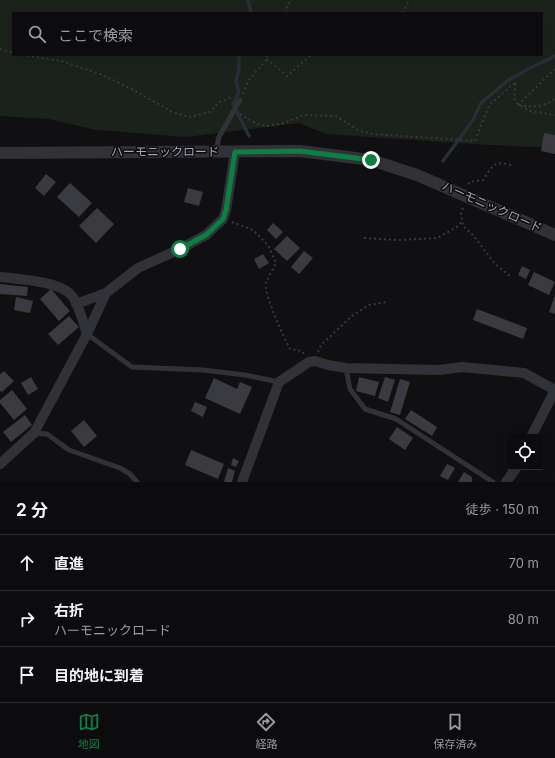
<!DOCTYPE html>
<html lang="ja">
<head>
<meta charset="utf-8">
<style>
	:root { --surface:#0c0c0e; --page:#1a1a1c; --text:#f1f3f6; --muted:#9a9b9e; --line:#2c2c2e; --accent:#0b8043 }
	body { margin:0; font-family:Inter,"Noto Sans JP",sans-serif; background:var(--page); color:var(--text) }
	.controls { position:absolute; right:12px; bottom:12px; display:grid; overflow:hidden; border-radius:0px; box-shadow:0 4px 16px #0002 }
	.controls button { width:36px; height:36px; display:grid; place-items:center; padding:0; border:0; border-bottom:1px solid var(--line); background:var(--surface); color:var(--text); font:20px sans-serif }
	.stop { position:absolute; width:12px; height:12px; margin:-9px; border:3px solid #0b8043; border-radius:50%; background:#fff }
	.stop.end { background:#0b8043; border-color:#fff; box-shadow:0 1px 4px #0008 }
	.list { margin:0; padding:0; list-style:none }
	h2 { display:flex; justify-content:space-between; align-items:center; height:52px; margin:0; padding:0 16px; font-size:17px }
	h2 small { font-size:13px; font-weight:400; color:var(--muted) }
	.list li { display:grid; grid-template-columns:26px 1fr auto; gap:12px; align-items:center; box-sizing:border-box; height:56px; padding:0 16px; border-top:1px solid var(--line) }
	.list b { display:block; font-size:15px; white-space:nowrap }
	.list p { margin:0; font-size:13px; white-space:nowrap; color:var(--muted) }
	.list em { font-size:13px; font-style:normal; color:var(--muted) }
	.icon { flex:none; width:22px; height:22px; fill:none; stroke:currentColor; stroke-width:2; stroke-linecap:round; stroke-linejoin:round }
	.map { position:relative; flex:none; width:555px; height:482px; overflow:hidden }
	.search { position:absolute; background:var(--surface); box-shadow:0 4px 16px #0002; left:12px; right:12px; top:12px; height:44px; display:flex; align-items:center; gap:10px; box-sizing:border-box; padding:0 14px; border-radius:0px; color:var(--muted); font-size:15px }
	.sheet { height:220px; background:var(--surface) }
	nav { display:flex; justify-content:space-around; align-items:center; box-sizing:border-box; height:56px; border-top:1px solid var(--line); background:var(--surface); font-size:11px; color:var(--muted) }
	nav a { display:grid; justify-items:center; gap:2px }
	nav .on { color:var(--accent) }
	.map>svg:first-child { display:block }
	.green { fill:#1b221c; fill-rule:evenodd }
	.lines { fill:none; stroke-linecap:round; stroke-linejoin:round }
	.stream { stroke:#262f36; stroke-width:3.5 }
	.building { fill:#3a3b40 }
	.path { stroke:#37393e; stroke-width:2; stroke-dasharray:2 3; stroke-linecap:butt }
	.service { stroke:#313237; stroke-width:5 }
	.minor { stroke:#313237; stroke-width:10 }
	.tertiary { stroke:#313237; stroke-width:12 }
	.route { stroke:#0b8043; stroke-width:5 }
	.labels { text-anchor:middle; stroke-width:3; stroke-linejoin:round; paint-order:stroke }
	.street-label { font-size:12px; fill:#a1a6b4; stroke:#0c0b0d }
</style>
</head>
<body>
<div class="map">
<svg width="555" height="482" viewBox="0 0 555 482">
	<rect width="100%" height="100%" fill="#101012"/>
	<!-- green -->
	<path class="green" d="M0 0H555V148L473 144 326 134 299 123 186 137 96 130 49 119 0 116ZM13 13H542V55H13Z"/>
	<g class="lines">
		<!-- stream -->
		<path class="stream" d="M248 0 251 13
			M239 55V70L236 81 239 92 233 104 249 136
			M443 161 473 120 481 103 507 81 530 68 555 56"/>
	</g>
	<!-- building -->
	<path class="building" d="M544 133 555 135V154L541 151Z
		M46 174 56 182 44 196 35 188Z
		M70 183 92 203 79 217 57 197Z
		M188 188 203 192 199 206 184 202Z
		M97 208 114 224 96 243 79 226Z
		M273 223 283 232 276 239 267 230Z
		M287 236 300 248 287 261 274 249Z
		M304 251 313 258 299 274 291 267Z
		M263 254 269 263 259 269 254 259Z
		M522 266 530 270 526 279 518 275Z
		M534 272 555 282 549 295 528 285Z
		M0 284 28 287 27 296 0 294Z
		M51 289 70 311 59 321 40 299Z
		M555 295V314L549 312Z
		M16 297 33 301 30 313 14 310Z
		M477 309 527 328 523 339 473 320Z
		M69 316 79 327 58 345 48 334Z
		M4 371 14 381 2 392 0 391V374Z
		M31 377 38 389 28 395 21 383Z
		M359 377 379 382 375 396 356 391Z
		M385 377 395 380 388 402 378 398Z
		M214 378 237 389 240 382 252 387 240 414 205 398Z
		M400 379 410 382 400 415 390 412Z
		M12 390 27 409 14 420 0 403V400Z
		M195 402 207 407 203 417 191 411Z
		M411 410 437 427 432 436 405 419Z
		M25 415 32 425 11 442 3 432Z
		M84 420 97 436 84 447 71 431Z
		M397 427 413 438 405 450 389 439Z
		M191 450 224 464 218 479 185 465Z
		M233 458 239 461 236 467 231 465Z
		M447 464 455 468 448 480 440 476Z
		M228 468 235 471 232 482H224Z
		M464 472 472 477V482H458Z"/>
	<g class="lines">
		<!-- path -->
		<path class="path" d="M285 13 288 4 292 0
			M403 13 409 0
			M0 49 13 53
			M22 55 62 61 100 74 132 89 172 112 190 117 210 112 218 103 232 97
			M267 59 287 76 311 55
			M243 94 248 81 267 59V55
			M518 105 555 69
			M519 105C533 107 544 108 555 98
			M521 106 530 111 555 115
			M240 114 257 124 267 126 284 123 304 115 336 116 358 130 372 134 475 141 483 120 490 104 516 82 514 98 518 105
			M468 184 470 182 483 180C493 166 493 160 511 165
			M463 208 461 213 463 226 473 235 495 264 510 276
			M232 222 253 230 268 245 276 263C273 269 269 276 266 282 263 293 284 338 290 349L302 351 304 354
			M364 238 399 240 437 238 457 227 462 221
			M318 352 321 345 352 316 369 305 387 302"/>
		<!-- service -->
		<path class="service" d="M216 151 219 137 240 100
			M87 334 132 367 203 370 245 375 279 382
			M346 368 350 389 365 409 396 419 493 482
			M34 433 47 434 69 450 120 468 130 474 137 482"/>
		<!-- minor -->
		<path class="minor" d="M0 277C18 279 60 281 72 296 78 303 84 324 87 334
			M76 304 106 293 138 268 180 249 206 235 223 219 226 210 235 152
			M531 437 555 390
			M0 464 34 433 87 334 106 293
			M242 482 279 382 309 362 315 361 328 365 346 368 439 370 462 367 524 373 555 390
			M506 482 517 467"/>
		<!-- tertiary -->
		<path class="tertiary" d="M0 153 300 151 371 160 417 175 555 235"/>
	</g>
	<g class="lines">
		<!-- route -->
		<path class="route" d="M180 249 206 235 223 219 226 210 235 152 300 151 371 160"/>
	</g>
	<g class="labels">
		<!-- street labels -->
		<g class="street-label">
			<text x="165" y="156">ハーモニックロード</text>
			<text transform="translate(492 207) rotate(24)" y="4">ハーモニックロード</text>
		</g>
	</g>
</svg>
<div class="controls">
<button><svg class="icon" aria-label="locate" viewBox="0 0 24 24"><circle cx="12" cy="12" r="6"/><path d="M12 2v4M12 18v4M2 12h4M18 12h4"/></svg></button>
</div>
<div class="stop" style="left:180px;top:249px"></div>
<div class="stop end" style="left:371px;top:160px"></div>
<div class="search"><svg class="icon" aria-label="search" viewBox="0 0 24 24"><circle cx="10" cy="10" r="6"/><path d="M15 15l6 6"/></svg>ここで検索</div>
</div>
<section class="sheet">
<h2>2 分<small>徒歩 · 150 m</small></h2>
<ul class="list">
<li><svg class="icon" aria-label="ahead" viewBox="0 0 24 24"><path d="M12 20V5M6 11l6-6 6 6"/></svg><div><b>直進</b></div><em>70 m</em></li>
<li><svg class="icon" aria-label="right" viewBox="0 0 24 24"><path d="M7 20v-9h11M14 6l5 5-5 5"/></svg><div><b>右折</b><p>ハーモニックロード</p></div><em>80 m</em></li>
<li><svg class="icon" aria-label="arrive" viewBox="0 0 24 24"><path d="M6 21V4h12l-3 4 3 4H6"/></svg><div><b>目的地に到着</b></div></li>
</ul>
</section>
<nav>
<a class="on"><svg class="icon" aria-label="map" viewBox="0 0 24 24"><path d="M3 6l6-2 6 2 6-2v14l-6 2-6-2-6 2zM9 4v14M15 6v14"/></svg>地図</a>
<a><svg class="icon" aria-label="directions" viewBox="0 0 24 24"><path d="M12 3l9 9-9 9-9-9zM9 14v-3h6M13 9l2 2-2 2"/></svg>経路</a>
<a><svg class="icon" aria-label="saved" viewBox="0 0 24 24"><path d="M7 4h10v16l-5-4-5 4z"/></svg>保存済み</a>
</nav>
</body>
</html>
